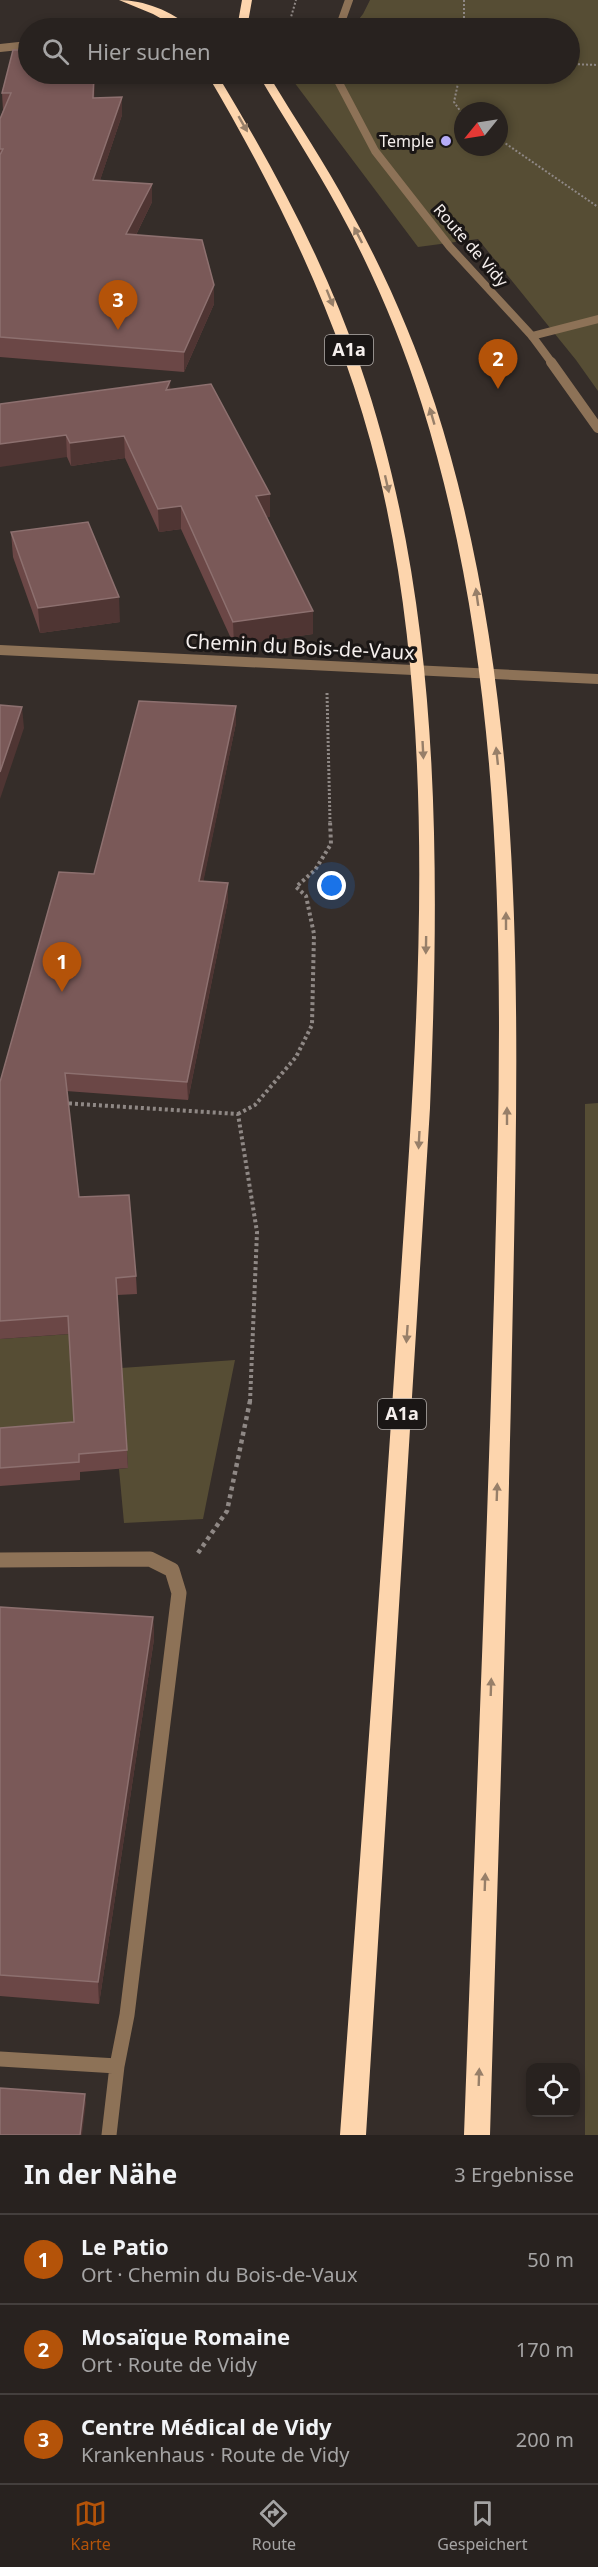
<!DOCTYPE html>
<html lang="de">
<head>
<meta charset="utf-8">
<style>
	:root { --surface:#28221f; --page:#342f2c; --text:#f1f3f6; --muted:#a5a4a4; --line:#443f3d; --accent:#b45309 }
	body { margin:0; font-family:"Noto Sans",sans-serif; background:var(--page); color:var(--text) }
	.controls { position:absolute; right:18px; bottom:18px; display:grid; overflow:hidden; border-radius:12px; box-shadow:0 3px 9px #0003 }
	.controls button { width:54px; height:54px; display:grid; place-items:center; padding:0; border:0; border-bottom:2px solid var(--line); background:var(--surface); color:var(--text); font:30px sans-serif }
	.compass { position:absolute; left:454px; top:102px; width:54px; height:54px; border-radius:50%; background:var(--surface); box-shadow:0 3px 9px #0003; rotate:240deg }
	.you { position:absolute; left:332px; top:886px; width:21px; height:21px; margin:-15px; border:4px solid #fff; border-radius:50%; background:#1a73e8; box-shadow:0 0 0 9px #1a73e833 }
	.badge { display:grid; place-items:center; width:39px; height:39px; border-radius:50%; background:var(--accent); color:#fff; font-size:20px; font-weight:700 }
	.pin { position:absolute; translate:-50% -50px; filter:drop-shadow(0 2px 3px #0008) }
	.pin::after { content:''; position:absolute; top:32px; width:21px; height:18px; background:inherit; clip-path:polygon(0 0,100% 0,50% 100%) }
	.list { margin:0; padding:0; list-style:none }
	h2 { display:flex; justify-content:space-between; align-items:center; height:78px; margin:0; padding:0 24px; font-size:26px }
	h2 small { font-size:20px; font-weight:400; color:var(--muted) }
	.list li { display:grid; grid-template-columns:39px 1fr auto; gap:18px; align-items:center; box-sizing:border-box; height:90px; padding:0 24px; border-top:2px solid var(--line) }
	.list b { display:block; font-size:22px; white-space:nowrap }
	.list p { margin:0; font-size:20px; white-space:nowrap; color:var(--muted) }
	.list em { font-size:20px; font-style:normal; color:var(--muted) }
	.icon { flex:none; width:33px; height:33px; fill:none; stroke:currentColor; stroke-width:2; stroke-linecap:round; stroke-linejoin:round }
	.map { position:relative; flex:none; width:598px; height:2135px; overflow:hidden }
	.search { position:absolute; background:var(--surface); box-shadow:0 3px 9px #0003; left:18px; right:18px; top:18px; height:66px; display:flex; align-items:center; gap:15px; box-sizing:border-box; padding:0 21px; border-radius:33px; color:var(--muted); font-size:22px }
	.sheet { height:348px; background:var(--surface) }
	nav { display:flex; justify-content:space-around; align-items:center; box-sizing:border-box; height:84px; border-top:2px solid var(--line); background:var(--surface); font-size:16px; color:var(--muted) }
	nav a { display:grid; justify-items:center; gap:3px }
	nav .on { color:var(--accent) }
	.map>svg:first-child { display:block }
	.green { fill:#564d34; fill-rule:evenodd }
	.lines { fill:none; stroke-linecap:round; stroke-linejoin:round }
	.path-far3 { stroke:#8f8885; stroke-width:2; stroke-dasharray:2 2; stroke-linecap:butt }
	.path-far2 { stroke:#8f8885; stroke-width:3; stroke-dasharray:2 2; stroke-linecap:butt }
	.path-far1 { stroke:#8f8885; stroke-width:4; stroke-dasharray:3 3; stroke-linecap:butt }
	.path { stroke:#8f8885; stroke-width:4.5; stroke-dasharray:4 4; stroke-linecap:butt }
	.service-far1 { stroke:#8d7257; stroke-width:8 }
	.service { stroke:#8d7257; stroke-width:15 }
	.pedestrian { stroke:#8d7257; stroke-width:8 }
	.minor-far1 { stroke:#8d7257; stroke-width:8 }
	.minor { stroke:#8d7257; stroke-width:10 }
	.motorway { fill:#fdd5ad; fill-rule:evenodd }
	.wall { fill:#6b4746 }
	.shaded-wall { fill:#4f3533 }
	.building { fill:#7a5958; stroke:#8d706f; stroke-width:1.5 }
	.oneway { fill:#977f69 }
	.poi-dot { fill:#b5acf8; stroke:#1a1615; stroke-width:2 }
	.labels { text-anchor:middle; stroke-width:6; stroke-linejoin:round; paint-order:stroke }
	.far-poi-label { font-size:16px; fill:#f5efed; stroke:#1a1615; text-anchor:end }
	.far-street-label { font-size:16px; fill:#f5efed; stroke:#1a1615 }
	.shield { fill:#1a1615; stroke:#b3aeac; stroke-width:1.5 }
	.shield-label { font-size:18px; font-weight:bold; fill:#f5efed }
	.street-label { font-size:20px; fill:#f5efed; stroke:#1a1615 }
</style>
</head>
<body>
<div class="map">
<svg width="598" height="2135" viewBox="0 0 598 2135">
	<rect width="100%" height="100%" fill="#352d29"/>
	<!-- green -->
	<path class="green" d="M370 0H598V391L576 360 478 239 418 247 288 74H570V28H352L363 14ZM463 111H499V147H463Z
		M598 1103V2135H585V1104Z
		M70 1334 76 1440 0 1446V1339Z
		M235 1360 203 1519 124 1523 119 1469 128 1468 121 1368Z"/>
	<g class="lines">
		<!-- path-far3 -->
		<path class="path-far3" d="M464 0V28
			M42 23 118 28
			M289 24 296 0
			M271 26 311 23
			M570 64 598 65
			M96 74H123
			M460 74 454 102 463 115
			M499 139 598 207"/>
		<!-- path-far2 -->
		<path class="path-far2" d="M327 693 330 822"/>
		<!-- path-far1 -->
		<path class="path-far1" d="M63 1103 238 1114 257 1232 250 1402
			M238 1114 255 1105 296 1057 312 1025 314 934 306 896 296 887 315 870 331 844 330 821"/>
		<!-- path -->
		<path class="path" d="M198 1553 227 1511 250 1401"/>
		<!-- service-far1 -->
		<path class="service-far1" d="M0 48 19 46 28 49"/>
		<!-- service -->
		<path class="service" d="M0 1560 150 1559 172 1570 179 1593 127 2015 117 2066 0 2059
			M109 2135 117 2066"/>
		<!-- pedestrian -->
		<path class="pedestrian" d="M532 336 598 319"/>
		<!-- minor-far1 -->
		<path class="minor-far1" d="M339 28 349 0
			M337 74V79L375 151 450 247 532 336 552 363"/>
		<!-- minor -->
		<path class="minor" d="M551 362 598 428
			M0 650 598 679"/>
		<!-- motorway -->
		<path class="motorway" d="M119 0C143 0 173 11 190 28H178L153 14Z
			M242 0H252L247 28H237Z
			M207 74H217C273 167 325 262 360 365 442 603 440 860 430 1108L366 2135H340C360 1857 381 1580 399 1302 417 1034 442 733 378 470 343 328 281 199 207 74Z
			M258 74H268C295 119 325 163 350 210 384 271 413 337 435 404 527 692 519 999 513 1297 508 1577 498 1856 490 2135H464C474 1856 486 1577 494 1298 502 1000 512 694 422 405 401 338 373 272 339 210 314 164 285 120 258 74Z"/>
	</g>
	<!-- wall -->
	<path class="wall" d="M2 93 94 98 122 97V115L100 180 152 184V202L136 235 214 304 184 372 0 357V119L3 110Z
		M170 389 270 494V517H266L313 634 234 645 181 529 159 532 125 458 71 466 67 457 0 404Z
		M11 532 120 622 40 633 13 557Z
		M236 706V723L203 881 228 900 188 1100 66 1091 79 1197 136 1276 137 1294 117 1295 128 1468 80 1472V1480L0 1486V1428L74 1422 69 1334 0 1339V1082L94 874Z
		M0 1607 153 1617 154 1639 99 2004 0 1996Z"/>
	<!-- shaded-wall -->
	<path class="shaded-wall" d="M94 74H95L94 115 93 98Z
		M122 97V115L94 198 93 180Z
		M152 184V202L127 253 126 234Z
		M214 285V304L184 372V352Z
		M170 381 171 403 166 390Z
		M66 435 67 457 0 467V444Z
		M124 436 125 458 71 466 70 443Z
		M270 494V517L256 519V496Z
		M181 506V529L159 532 158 509Z
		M119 597 120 622 40 633 38 608Z
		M313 611V634L234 645 233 622Z
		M236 706V723L200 898 199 881Z
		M22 707 24 728 0 799V772Z
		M228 883V900L188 1100 187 1082Z
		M153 1617 154 1639 99 2004 98 1982Z
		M85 2094 86 2103 82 2135H80Z"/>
	<!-- building -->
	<path class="building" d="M13 50H28V74H94L93 98 122 97 93 180 152 184 126 234 202 240 214 285 184 352 0 337V155L3 149H0V119L11 93H2Z
		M170 381 166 390 211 384 270 494 256 496 313 611 233 622 181 506 158 509 124 436 70 443 66 435 0 444V404Z
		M88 522 119 597 38 608 11 532Z
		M139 701 236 706 199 881 228 883 187 1082 65 1073 79 1197 129 1195 136 1276 116 1278 127 1450 79 1454V1462L0 1468V1428L74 1422 68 1316 0 1321V1082L59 872 94 874Z
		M0 705 22 707 0 772Z
		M0 1607 153 1617 98 1982 0 1975Z
		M0 2088 85 2094 80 2135H0Z"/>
	<!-- one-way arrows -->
	<defs><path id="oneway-solid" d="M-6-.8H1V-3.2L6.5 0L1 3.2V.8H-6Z" transform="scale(1.5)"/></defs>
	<g class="oneway">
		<use href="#oneway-solid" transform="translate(243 124) rotate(60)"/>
		<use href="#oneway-solid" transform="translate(358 235) rotate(-117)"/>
		<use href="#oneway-solid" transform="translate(330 298) rotate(68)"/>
		<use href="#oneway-solid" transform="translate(432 416) rotate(-106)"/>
		<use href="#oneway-solid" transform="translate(387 484) rotate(77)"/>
		<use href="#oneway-solid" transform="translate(477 597) rotate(-98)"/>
		<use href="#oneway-solid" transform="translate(423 750) rotate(87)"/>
		<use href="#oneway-solid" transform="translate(497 756) rotate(-96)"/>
		<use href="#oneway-solid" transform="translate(506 921) rotate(-90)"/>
		<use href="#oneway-solid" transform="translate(426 945) rotate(91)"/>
		<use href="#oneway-solid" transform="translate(507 1116) rotate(-90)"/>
		<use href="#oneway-solid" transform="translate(419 1140) rotate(93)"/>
		<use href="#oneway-solid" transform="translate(407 1334) rotate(94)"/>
		<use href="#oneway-solid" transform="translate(497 1492) rotate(-88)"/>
		<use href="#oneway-solid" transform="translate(491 1687) rotate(-88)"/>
		<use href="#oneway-solid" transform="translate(485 1882) rotate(-88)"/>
		<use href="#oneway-solid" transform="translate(479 2077) rotate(-88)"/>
	</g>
	<!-- markers -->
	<circle class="poi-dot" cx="446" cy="141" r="6"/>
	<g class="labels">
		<!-- far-poi labels -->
		<g class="far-poi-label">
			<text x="434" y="147">Temple</text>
		</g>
		<!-- far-street labels -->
		<g class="far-street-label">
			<text transform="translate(471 245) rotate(49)" y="6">Route de Vidy</text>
		</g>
		<!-- shield labels -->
		<g class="shield">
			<rect x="325" y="335" width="48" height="30" rx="4.5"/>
			<rect x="378" y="1399" width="48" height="30" rx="4.5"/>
		</g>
		<g class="shield-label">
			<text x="349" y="356">A1a</text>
			<text x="402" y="1420">A1a</text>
		</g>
		<!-- street labels -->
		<g class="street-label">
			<text transform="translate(300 647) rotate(3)" y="7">Chemin du Bois-de-Vaux</text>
		</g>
	</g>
</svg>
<div class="controls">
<button><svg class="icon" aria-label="locate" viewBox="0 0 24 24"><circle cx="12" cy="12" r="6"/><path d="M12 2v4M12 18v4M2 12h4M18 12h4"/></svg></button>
</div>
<svg class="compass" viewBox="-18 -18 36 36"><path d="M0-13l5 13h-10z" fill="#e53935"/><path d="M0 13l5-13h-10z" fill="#a5a4a4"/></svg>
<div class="you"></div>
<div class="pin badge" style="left:62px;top:992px">1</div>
<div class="pin badge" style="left:498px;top:389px">2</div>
<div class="pin badge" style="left:118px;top:330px">3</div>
<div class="search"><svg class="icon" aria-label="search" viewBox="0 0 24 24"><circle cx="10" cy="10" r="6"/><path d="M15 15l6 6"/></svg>Hier suchen</div>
</div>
<section class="sheet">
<h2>In der Nähe<small>3 Ergebnisse</small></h2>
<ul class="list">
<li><span class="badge">1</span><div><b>Le Patio</b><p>Ort · Chemin du Bois-de-Vaux</p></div><em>50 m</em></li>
<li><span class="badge">2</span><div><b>Mosaïque Romaine</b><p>Ort · Route de Vidy</p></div><em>170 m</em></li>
<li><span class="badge">3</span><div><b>Centre Médical de Vidy</b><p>Krankenhaus · Route de Vidy</p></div><em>200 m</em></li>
</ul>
</section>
<nav>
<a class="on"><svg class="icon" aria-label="map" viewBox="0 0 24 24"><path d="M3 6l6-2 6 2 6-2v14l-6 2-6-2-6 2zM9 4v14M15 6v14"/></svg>Karte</a>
<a><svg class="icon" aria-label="directions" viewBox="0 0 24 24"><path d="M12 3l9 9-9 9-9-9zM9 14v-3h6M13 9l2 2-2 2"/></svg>Route</a>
<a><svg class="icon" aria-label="saved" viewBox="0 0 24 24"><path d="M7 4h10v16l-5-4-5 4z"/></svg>Gespeichert</a>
</nav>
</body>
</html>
